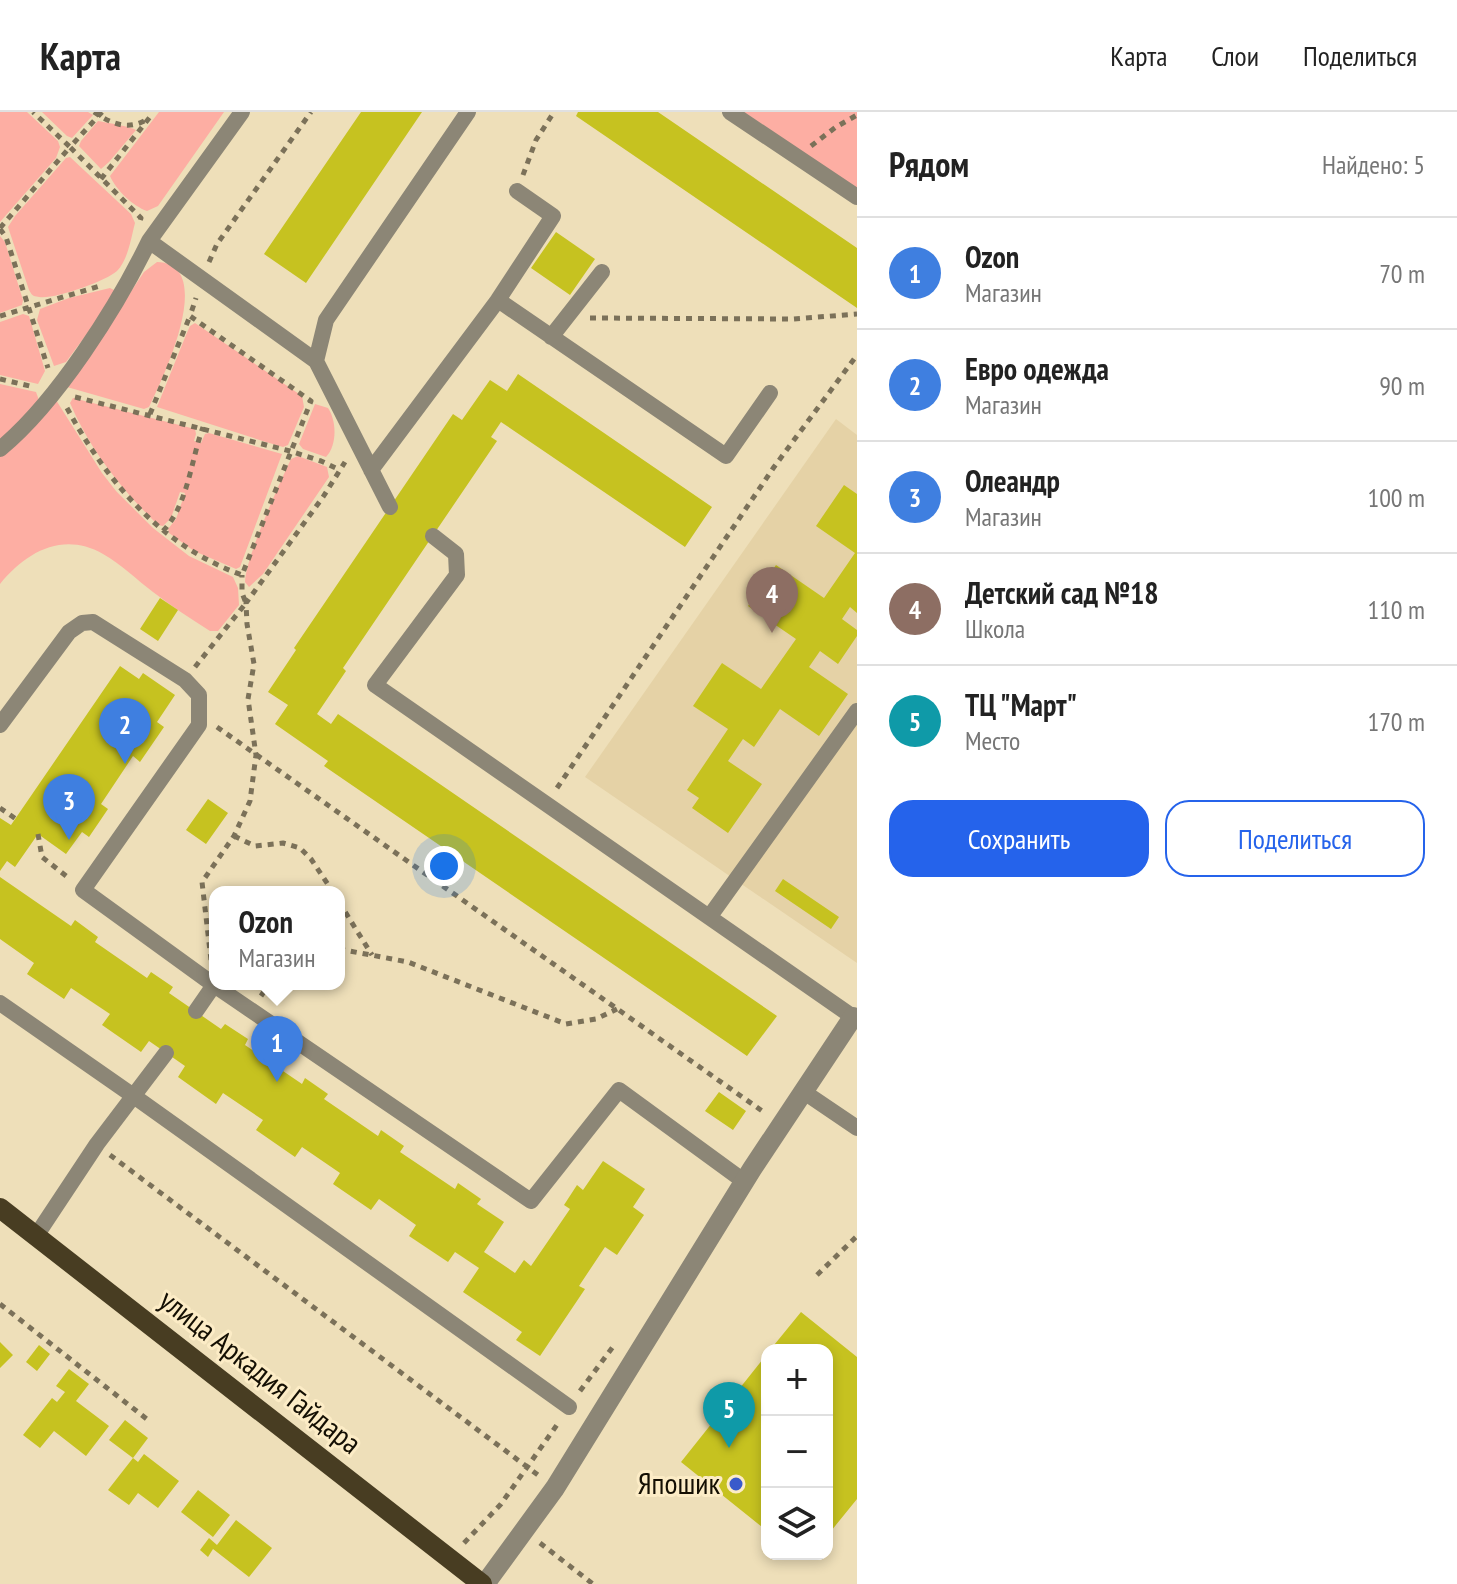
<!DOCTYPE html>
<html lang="ru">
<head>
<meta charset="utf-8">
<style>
	:root { --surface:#fff; --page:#f6f6f6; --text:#222; --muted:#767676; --line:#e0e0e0; --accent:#2563eb }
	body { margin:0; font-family:"PT Sans Narrow",sans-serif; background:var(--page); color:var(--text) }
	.controls { position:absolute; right:24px; bottom:24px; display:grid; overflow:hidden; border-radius:16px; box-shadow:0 4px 12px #0003 }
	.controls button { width:72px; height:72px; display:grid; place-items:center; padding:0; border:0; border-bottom:2px solid var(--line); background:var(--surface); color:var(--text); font:40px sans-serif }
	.you { position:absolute; left:444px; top:754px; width:28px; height:28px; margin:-20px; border:6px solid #fff; border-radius:50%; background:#1a73e8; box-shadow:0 0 0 12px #1a73e833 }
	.badge { display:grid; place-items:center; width:52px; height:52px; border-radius:50%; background:var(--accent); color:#fff; font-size:26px; font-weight:700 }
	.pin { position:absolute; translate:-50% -66px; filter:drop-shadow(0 2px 4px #0008) }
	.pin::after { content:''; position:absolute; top:42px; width:28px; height:24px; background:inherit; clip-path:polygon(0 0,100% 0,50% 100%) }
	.popup { position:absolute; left:209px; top:774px; width:136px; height:104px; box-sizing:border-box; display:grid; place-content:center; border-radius:16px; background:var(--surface); filter:drop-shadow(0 2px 6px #0005); font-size:26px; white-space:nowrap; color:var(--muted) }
	.popup b { font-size:30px; color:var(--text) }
	.popup::after { content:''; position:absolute; left:50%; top:100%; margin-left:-16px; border:16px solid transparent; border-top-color:var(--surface) }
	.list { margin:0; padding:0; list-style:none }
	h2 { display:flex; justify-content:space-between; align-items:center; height:104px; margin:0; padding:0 32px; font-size:34px }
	h2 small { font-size:26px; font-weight:400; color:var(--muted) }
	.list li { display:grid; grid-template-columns:52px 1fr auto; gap:24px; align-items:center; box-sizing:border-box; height:112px; padding:0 32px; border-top:2px solid var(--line) }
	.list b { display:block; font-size:30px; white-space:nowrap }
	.list p { margin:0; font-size:26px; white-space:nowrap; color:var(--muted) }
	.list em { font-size:26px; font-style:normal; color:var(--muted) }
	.actions { display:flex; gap:16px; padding:24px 32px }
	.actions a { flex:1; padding:18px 0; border:2px solid var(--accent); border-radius:24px; text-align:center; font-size:28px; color:var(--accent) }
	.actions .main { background:var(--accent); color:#fff }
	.icon { flex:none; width:44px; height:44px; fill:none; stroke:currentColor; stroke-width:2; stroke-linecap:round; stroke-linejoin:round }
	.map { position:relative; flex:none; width:857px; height:1472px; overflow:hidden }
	header { display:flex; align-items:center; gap:48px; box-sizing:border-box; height:112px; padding:0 40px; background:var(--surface); border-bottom:2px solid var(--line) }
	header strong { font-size:38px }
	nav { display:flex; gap:44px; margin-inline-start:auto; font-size:28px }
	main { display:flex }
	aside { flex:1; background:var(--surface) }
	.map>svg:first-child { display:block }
	.built { fill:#e5d2a6 }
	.green { fill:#fdaea3 }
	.building { fill:#c6c220 }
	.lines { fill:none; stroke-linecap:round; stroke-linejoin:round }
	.path { stroke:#7b7159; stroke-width:5; stroke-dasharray:6 6; stroke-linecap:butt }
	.lane { stroke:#8c8676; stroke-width:16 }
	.street { stroke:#8c8676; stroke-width:20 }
	.primary { stroke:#483d22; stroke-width:20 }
	.poi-dot { fill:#3a5acb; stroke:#fcecc6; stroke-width:3 }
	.labels { text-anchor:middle; stroke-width:6; stroke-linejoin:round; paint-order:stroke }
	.street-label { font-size:30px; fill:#140f03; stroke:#fcecc6 }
	.poi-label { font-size:30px; fill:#140f03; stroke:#fcecc6; text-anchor:end }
</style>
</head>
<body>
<header>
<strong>Карта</strong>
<nav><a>Карта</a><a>Слои</a><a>Поделиться</a></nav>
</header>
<main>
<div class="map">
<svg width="857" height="1472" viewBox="0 0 857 1472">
	<rect width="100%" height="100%" fill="#eedfb9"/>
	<!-- built -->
	<path class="built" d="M836 307 857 323V851L585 665Z"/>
	<!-- green -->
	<path class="green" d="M0 0H27L58 29 60 35 56 46 0 110Z
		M42 0H88L93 3 72 26 67 24Z
		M159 0H224L158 94 147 99C133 94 116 78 110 64Z
		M744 0H857V78Z
		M98 9C104 10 132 15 136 18L109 50 101 57 79 34 81 29Z
		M70 45 131 102 135 111C131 126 128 148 117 159 106 169 53 188 39 185 32 184 32 183 29 178L8 115 15 104 66 46Z
		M0 124 5 130 23 188 22 193 0 201Z
		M157 150C218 152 162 268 149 295L144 297 67 275 144 160Z
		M110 176 114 178 115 184 66 250 54 254 37 208 40 197 69 186Z
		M23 202 29 204 45 259 38 272 0 263V210Z
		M195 211 302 284 304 295 288 333 283 335 266 330 157 295 186 223 190 214Z
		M0 272 36 280 40 291 0 332Z
		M73 286 195 317 196 322 194 329 201 331 205 322 209 321 282 342 240 455 236 457 194 439 169 421 168 417 176 407 185 381 180 380 171 406 163 414 158 413C121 377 90 338 70 291Z
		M56 288 102 361 116 379 153 416 189 444 233 465 238 476 239 493 218 519H210C191 507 171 494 153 480 137 468 121 452 103 442 63 419 26 440 0 472V343Z
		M315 292 328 296C337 309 337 334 326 345L303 337 299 332Z
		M298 344 327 355 329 365 263 462 249 475 245 470C246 444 279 373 291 347Z"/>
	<!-- building -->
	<path class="building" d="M361 0H422L306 171 264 142Z
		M578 0H658L857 136V196L576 4Z
		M556 120 595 147 570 183 531 156Z
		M518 262 712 395 685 435 501 310 491 325 497 329 343 556 346 559 317 602 331 612 338 602 777 904 747 944 324 654 328 649 275 612 288 593 268 580 296 538 294 536 453 302 462 308 490 268 507 279Z
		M844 373 857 382V501L850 495 842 507 857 518V524L838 552 820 539 809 555 848 582 819 624 780 597 754 635 743 627 728 649 762 672 728 721 692 696 699 686 687 678 728 617 693 594 722 551 761 577 796 527 748 494 776 453 824 486 855 441 816 414Z
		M160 486 178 498 158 529 140 517Z
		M120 554 139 567 143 561 175 583 157 610 164 615 140 650 133 644 101 692 108 697 89 725 82 720 66 742 38 722 15 755 7 749 0 759V706L11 713Z
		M208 687 228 701 206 732 186 718Z
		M0 765 71 814 75 808 98 825 95 830 147 866 151 860 173 875 169 881 221 917 225 912 248 927 245 933 302 972 305 966 328 982 324 987 378 1024 381 1018 404 1034 400 1040 455 1077 458 1071 481 1087 477 1092 504 1110 484 1140 515 1161 524 1148 531 1154 570 1097 564 1093 577 1073 583 1078 603 1049 645 1077 633 1095 644 1103 617 1143 605 1135 579 1174 585 1177 540 1244 516 1228 522 1220 463 1180 479 1156 455 1140 448 1150 409 1124 416 1113 379 1087 371 1098 333 1072 340 1061 302 1035 295 1045 256 1018 263 1008 223 981 216 992 178 965 185 954 149 929 141 940 102 913 110 902 71 876 64 887 27 862 34 851 0 827Z
		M783 767 839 805 831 817 775 779Z
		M719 980 746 999 733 1018 705 999Z
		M801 1200 857 1245V1387L827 1424V1238H770Z
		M0 1230 13 1243 0 1256Z
		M39 1233 50 1242 37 1259 26 1250Z
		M767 1242V1419L681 1350Z
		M69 1257 89 1272 76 1289 109 1314 86 1344 54 1319 40 1336 23 1323 52 1286 57 1290 65 1280 56 1274Z
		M125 1308 148 1326 133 1346 138 1350 144 1342 179 1369 158 1396 138 1381 129 1393 108 1378 133 1346 109 1328Z
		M198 1378 230 1403 213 1425 181 1400Z
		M236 1408 272 1436 249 1465 213 1437 208 1445 200 1438 209 1426 217 1433Z"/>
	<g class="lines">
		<!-- path -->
		<path class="path" d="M94 0C110 11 127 19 146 8
			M102 0 70 35 141 106 140 109
			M811 34 836 15 857 3
			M523 63 536 28 554 0
			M101 67 150 5
			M0 116 70 35 33 0
			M0 117 6 125 48 256
			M209 150 217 132 311 0
			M0 204 103 173
			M590 206 793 207 857 202
			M0 267 34 275
			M75 285 290 339 321 349 340 358
			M67 296C107 370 161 434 242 463L311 289 190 204 196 186
			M150 302 190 204
			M163 419C188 393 191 348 203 315
			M195 555 246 491 242 481V463
			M217 615 765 1001
			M557 676 774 355 857 243
			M0 696 16 707
			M38 722 42 745 70 767
			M234 724 255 734 283 731 300 736 311 747 333 780
			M339 790 372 843
			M339 837 408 850 566 912 596 907 617 897
			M211 848 202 770 234 724 250 689 256 643 248 587 254 552 247 512 246 491 323 385 345 350
			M261 884 269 872
			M110 1043 538 1363
			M817 1163 857 1124
			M0 1192 148 1308
			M580 1279 615 1232
			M464 1431 501 1392 559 1310
			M540 1431 593 1472"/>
		<!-- lane -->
		<path class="lane" d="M242 0 149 129 316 249
			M730 0 857 85
			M498 188 553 104 517 79
			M551 225 602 160
			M0 337C57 290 117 195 149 129
			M371 358 498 188 726 344 770 281
			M390 395 316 249 326 208 468 0
			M433 424 456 442 457 463 375 573 853 905
			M0 613 69 520 82 511 93 510 185 568 199 583V613L83 778 214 873
			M710 804 857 599
			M0 891 135 985 569 1295
			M196 899 214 873 531 1089 619 978 745 1070
			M804 980 857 1016
			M36 1124 97 1032 166 941"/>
		<!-- street -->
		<path class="street" d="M485 1472 555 1376 752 1057 853 905 857 907"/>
		<!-- primary -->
		<path class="primary" d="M0 1096 482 1472"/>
	</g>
	<!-- markers -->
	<circle class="poi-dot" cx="736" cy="1372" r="8"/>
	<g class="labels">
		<!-- street labels -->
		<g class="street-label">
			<text transform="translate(260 1260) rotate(38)" y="10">улица Аркадия Гайдара</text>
		</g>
		<!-- poi labels -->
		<g class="poi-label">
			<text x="720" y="1382">Япошик</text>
		</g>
	</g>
</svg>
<div class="controls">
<button>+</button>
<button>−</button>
<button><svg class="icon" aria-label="layers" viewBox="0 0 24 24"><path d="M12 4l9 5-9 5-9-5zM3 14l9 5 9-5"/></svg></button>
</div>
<div class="you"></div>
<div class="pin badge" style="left:277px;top:970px;background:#3f7fe0">1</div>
<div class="popup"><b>Ozon</b>Магазин</div>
<div class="pin badge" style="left:125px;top:652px;background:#3f7fe0">2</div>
<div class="pin badge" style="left:69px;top:728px;background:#3f7fe0">3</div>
<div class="pin badge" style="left:772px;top:521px;background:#8d6e63">4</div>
<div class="pin badge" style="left:729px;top:1336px;background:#0f9aa8">5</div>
</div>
<aside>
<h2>Рядом<small>Найдено: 5</small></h2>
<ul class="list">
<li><span class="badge" style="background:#3f7fe0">1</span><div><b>Ozon</b><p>Магазин</p></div><em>70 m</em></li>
<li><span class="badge" style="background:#3f7fe0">2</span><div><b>Евро одежда</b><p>Магазин</p></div><em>90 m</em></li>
<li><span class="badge" style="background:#3f7fe0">3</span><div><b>Олеандр</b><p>Магазин</p></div><em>100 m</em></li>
<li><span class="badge" style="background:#8d6e63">4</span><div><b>Детский сад №18</b><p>Школа</p></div><em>110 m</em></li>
<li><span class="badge" style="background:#0f9aa8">5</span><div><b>ТЦ &quot;Март&quot;</b><p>Место</p></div><em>170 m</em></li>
</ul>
<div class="actions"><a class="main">Сохранить</a><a>Поделиться</a></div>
</aside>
</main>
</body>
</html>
